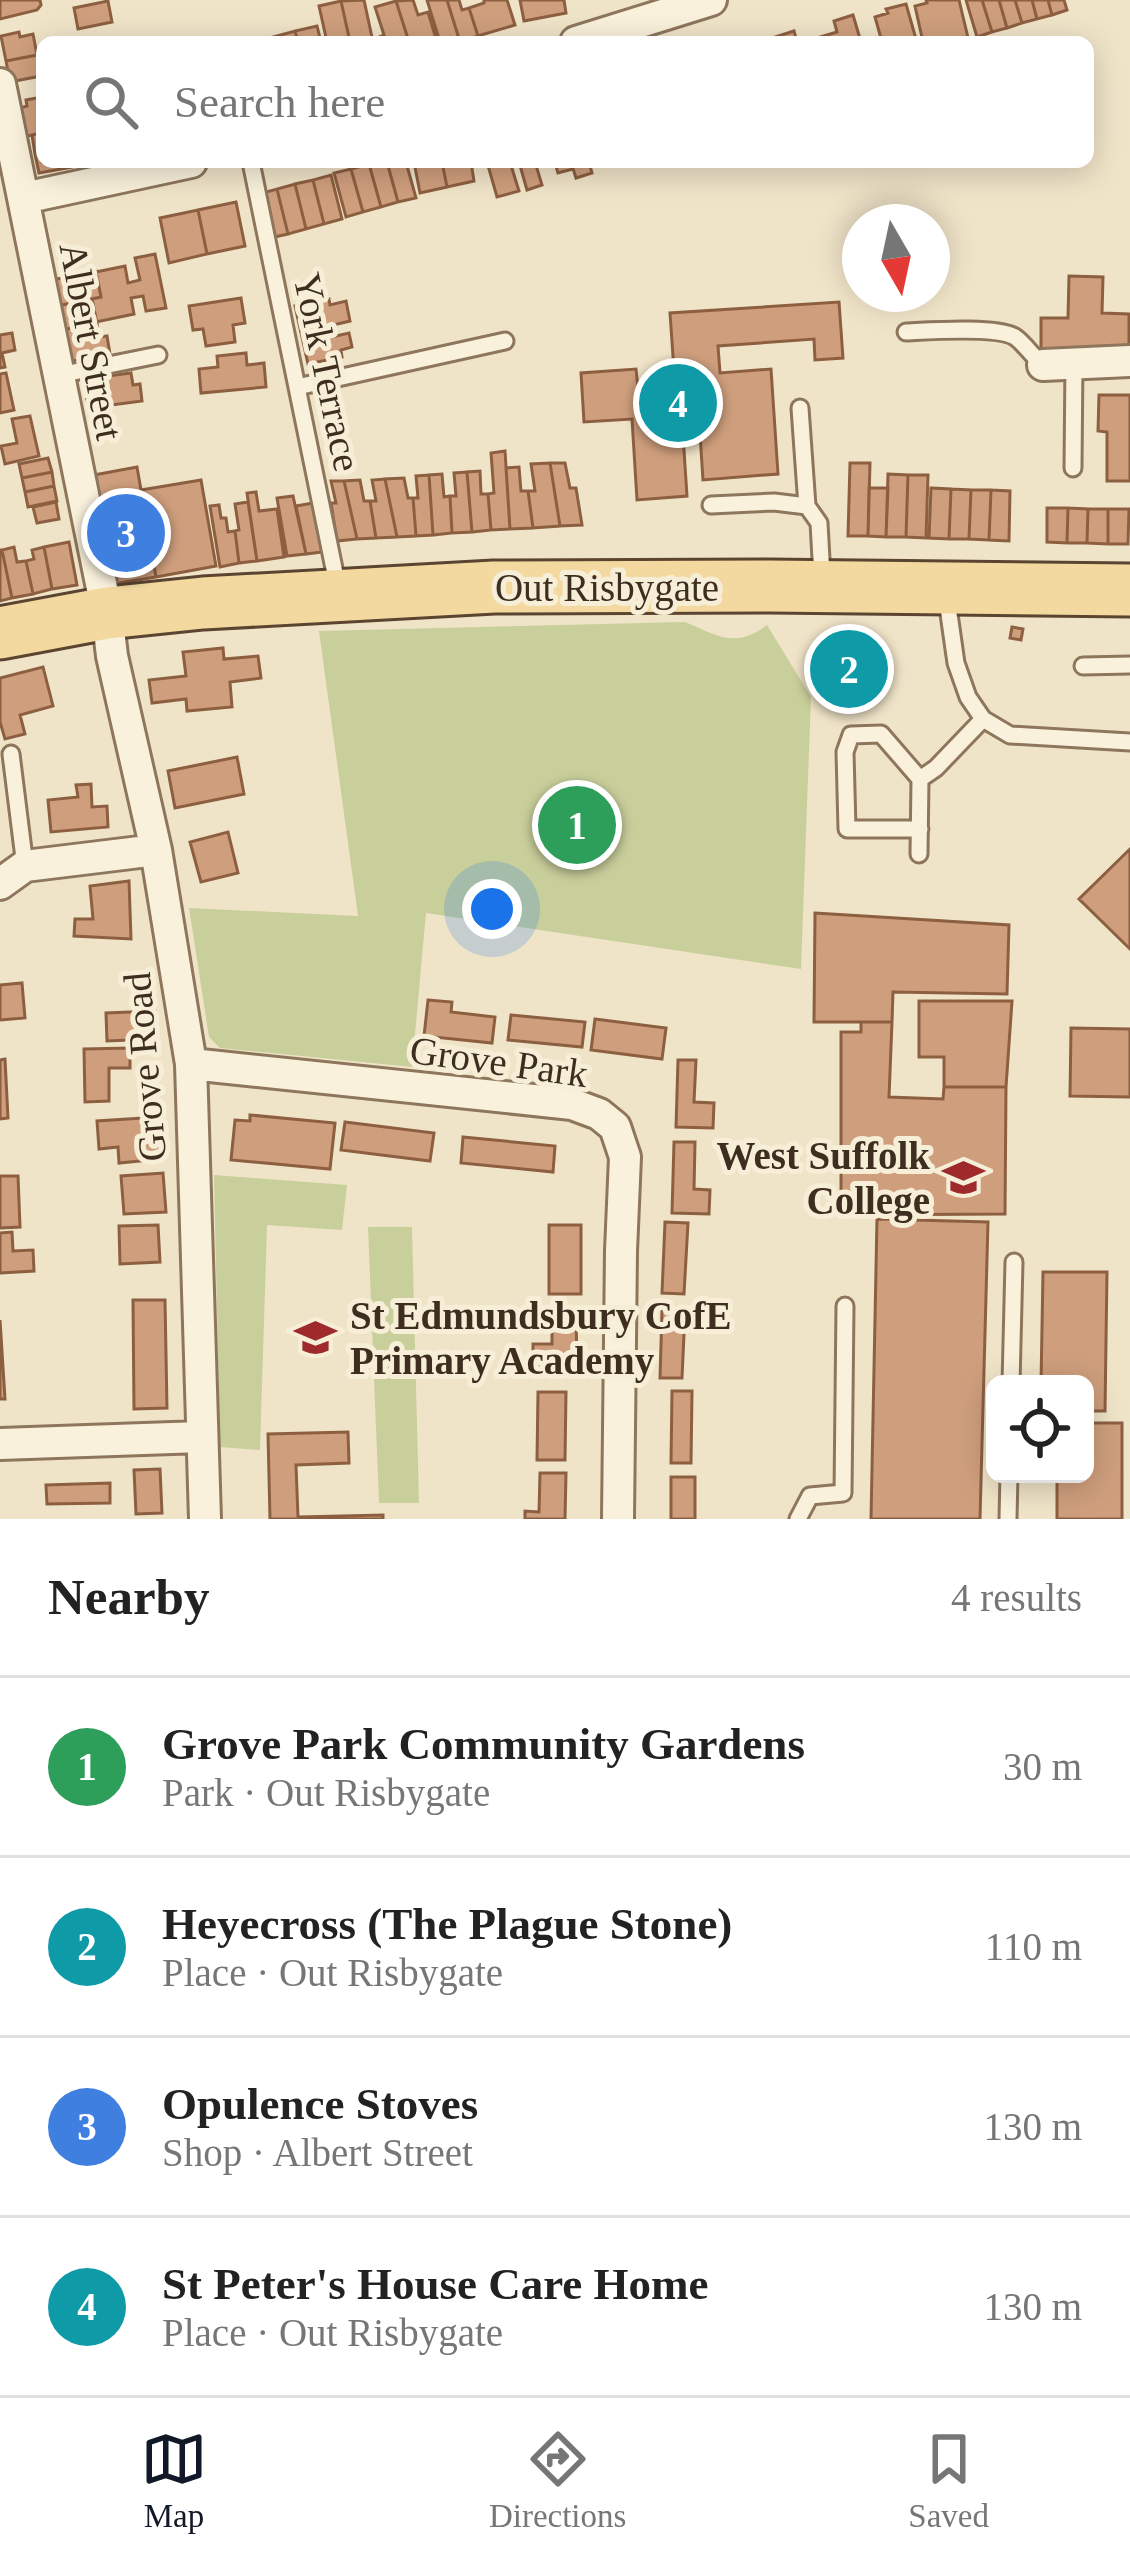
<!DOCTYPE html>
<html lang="en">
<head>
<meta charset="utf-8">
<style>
	:root { --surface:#fff; --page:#f6f6f6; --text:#222; --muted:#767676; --line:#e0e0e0; --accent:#111827 }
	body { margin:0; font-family:Georgia,serif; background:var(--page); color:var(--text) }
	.controls { position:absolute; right:36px; bottom:36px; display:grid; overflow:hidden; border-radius:18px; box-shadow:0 6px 30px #0003 }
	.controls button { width:108px; height:108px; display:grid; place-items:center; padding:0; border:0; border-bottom:3px solid var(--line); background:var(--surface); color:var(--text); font:60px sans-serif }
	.compass { position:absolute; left:842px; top:204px; width:108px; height:108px; border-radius:50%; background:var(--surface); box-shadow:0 6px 30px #0003; rotate:171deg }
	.you { position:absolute; left:492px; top:909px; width:42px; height:42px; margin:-30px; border:9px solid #fff; border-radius:50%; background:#1a73e8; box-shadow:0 0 0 18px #1a73e833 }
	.badge { display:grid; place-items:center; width:78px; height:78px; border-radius:50%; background:var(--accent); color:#fff; font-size:39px; font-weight:700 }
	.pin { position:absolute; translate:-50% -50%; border:6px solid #fff; box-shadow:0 3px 12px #0006 }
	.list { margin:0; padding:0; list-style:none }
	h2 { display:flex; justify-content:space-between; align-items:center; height:156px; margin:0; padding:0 48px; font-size:51px }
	h2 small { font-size:39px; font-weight:400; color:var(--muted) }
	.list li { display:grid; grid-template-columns:78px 1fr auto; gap:36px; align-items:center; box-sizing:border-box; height:180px; padding:0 48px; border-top:3px solid var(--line) }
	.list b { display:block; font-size:45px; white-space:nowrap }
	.list p { margin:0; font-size:39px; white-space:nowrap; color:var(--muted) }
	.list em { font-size:39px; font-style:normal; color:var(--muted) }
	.icon { flex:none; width:66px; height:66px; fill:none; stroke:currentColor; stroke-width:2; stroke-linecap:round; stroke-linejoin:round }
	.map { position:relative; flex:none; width:1130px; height:1519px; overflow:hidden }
	.search { position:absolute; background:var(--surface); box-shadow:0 6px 30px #0003; left:36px; right:36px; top:36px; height:132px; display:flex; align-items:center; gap:30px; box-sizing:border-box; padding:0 42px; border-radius:18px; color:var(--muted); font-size:45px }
	.sheet { height:876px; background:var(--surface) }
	nav { display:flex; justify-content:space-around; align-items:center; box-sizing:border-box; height:168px; border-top:3px solid var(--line); background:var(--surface); font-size:33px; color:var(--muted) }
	nav a { display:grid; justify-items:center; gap:6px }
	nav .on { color:var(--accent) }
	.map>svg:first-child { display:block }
	.green { fill:#c9cf9b }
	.building { fill:#cf9f7d; stroke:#8d5f41; stroke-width:3 }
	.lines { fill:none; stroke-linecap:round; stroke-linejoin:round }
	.service-casing { stroke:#8d765c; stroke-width:21 }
	.minor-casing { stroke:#8d765c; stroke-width:36 }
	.primary-casing { stroke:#5b4430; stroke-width:57 }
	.service { stroke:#faf1dc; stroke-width:15 }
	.minor { stroke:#faf1dc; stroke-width:30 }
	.primary { stroke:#f3d9a0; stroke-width:51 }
	.labels { text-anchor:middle; stroke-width:10; stroke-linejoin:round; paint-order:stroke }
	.street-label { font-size:39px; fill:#3d2e20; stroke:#f7eed8 }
	.poi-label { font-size:39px; font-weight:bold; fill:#3d2e20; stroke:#f7eed8; text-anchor:end }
</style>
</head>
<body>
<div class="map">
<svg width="1130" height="1519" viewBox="0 0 1130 1519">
	<rect width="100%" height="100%" fill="#f0e4c8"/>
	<!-- green -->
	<path class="green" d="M685 622C718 636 735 649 767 625L811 697 801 969 426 913 412 1067 220 1048 209 1037 189 908 358 916 319 631Z
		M214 1175 347 1185 342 1230 267 1225 260 1450 220 1447Z
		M368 1227H412L419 1503H379Z"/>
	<!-- building -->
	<path class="building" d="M0 0H40L41 5 37 10 0 19Z
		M364 0 373 42H350L341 1Z
		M413 0 418 15 428 12 437 42H409L396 1Z
		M427 0H447L460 42H440Z
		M447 0H459L462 10 469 8 478 36 460 42Z
		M484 0H507L515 25 478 36 469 8 484 3Z
		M520 0H564L566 13 524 21Z
		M926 0H959L969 42H923L915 6 927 3Z
		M966 0H982L992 32 977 37Z
		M982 0H999L1007 28 992 32Z
		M999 0H1015L1022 23 1007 28Z
		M1015 0H1032L1037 19 1022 23Z
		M1032 0H1048L1052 15 1037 19Z
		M1048 0H1064L1067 10 1052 15Z
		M108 1 112 22 78 29 74 8Z
		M341 1 350 42H327L319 6Z
		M396 1 409 42H381L379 37 384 35 375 7Z
		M906 4 916 39 906 42H882L875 17 888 13 886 9Z
		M853 15 861 42H819L817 38 837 32 834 21Z
		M317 26 321 42H298L295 31Z
		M295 31 298 42H275L273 37Z
		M794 31 797 42H776L775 37Z
		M19 32 20 37 33 34 37 55 6 61 1 36Z
		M37 55 41 76 10 82 6 61Z
		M42 97V133L22 137 17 109 27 106 26 100Z
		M42 133V152L35 154 32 135Z
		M42 152V162H100L39 173 35 154Z
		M375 162H387L398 202 381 207 369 164Z
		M387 162H406L416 198 398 202Z
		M414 162H442L447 187 420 193Z
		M442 162H471L474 181 447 187Z
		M487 162H510L519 191 497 197Z
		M519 162H535L542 185 527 190Z
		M548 162H571L573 169 558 173 555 163 549 164Z
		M571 162H589L592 173 576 178Z
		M369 164 381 207 363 212 351 169Z
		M351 169 363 212 346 217 334 173Z
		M331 175 342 219 324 224 313 180Z
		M313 180 324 224 306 229 295 184Z
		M295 184 306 229 288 234 277 189Z
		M277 189 288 234 270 238 259 194Z
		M236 202 245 246 207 254 198 210Z
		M198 210 207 254 169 263 160 218Z
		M155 254 166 308 146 311 143 296 131 298 134 314 96 322 92 299 101 297 96 272 125 266 128 283 140 280 135 258Z
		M96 271 101 297 57 306 52 280Z
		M1069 276 1103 277 1102 313 1129 314V347H1093V352H1041V318H1068Z
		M241 298 245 323 233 325 235 342 206 346 203 329 193 330 189 306Z
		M92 299 97 323 62 330 57 306Z
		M329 299 330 305 346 301 350 321 333 325 336 336 349 333 352 347 341 350 342 357 308 364 295 306Z
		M839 302 843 358 815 360 814 339 718 346 720 373 771 369 778 474 703 480 700 434 683 435 687 496 637 500 632 419 584 422 581 373 636 369 638 388 675 385 670 313Z
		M97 323 99 337 107 336 110 354 68 362 62 330Z
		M12 333 15 350 2 353 5 367 0 368V335Z
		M246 353 247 365 264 363 266 387 201 393 199 369 218 367 217 356Z
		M6 373 14 410 0 413V374Z
		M131 373 133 385 140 384 142 401 88 408 84 379Z
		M1099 395H1130V481H1107V432L1098 431Z
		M30 416 39 456 5 464 1 446 17 443 12 419Z
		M505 451 510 529 491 530 488 494 494 493 491 453Z
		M48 458 52 472 22 478 19 464Z
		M550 463H565L570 488H576L582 525 560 526Z
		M550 463 560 526 533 528 528 491H535L531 464Z
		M850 463H870L868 536H848Z
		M137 467 156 577 113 584 94 475Z
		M519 467 521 491H528L533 528 510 529 506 468Z
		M480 471 481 494H488L491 530 472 532 467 472Z
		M52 472 54 486 25 492 22 478Z
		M467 472 472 532 452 533 450 496H456L454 473Z
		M442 474 444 497 450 496 452 533 433 535 429 475Z
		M888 474 908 475 906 537H886Z
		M429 475 433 535 416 536 413 498H418L416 476Z
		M908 475H928L926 538 906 537Z
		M404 478 408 498H413L416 536 397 537 385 479Z
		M385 479 397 537 376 538 370 501H376L372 480Z
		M201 480 216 566 156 577 141 490Z
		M360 480 364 501H370L376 538 357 539 344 481Z
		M331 481H344L357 539 337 541 331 503H336Z
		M54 486 57 501 28 507 25 492Z
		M869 488H888L886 537 868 536Z
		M931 488 951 489 949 539 929 538Z
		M951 489 971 490 969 539H949Z
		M971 490H991L989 540 969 539Z
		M991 490 1010 491 1009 541 989 540Z
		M256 492 259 511 277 509 284 557 257 561 247 493Z
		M293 496 306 554 287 556 277 498Z
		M56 502 59 519 37 523 33 507Z
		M248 502 257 561 239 563 235 531 239 530 235 504Z
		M313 503 322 552 306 554 296 506Z
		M219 505 221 518H226L228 532 235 531 239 563 220 567 210 506Z
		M1047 508H1068L1067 543 1047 542Z
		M1068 508 1088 509 1087 543H1067Z
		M1088 509H1108V544L1087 543Z
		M1108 509H1129L1128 544H1108Z
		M69 542 77 585 52 589 44 547Z
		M14 547 17 562 26 561 33 594 12 598 2 550Z
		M44 547 52 589 33 594 26 561 34 559 32 550Z
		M0 550H2L12 598 0 601Z
		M1012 627 1023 629 1021 640 1010 638Z
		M223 648 224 659 258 656 261 678 230 682 232 707 187 711 186 699 152 703 149 680 186 676 183 652Z
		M43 667 53 706 20 715 25 734 5 739 0 722V678Z
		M237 757 244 794 175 808 168 771Z
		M91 784 92 807 107 806 108 827 51 832 48 800 78 797 76 785Z
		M228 832 238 873 201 882 190 842Z
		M1130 849V949L1079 899Z
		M129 881 131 939 74 936 75 919H93L90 886Z
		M815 913 1009 925 1007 994 893 992 892 1022H814Z
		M22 983 25 1018 0 1020V985Z
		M428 1000 452 1002 451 1012 495 1017 492 1043 424 1036Z
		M919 1001H1012L1006 1087H944V1057H919Z
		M155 1011V1039L107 1041 106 1013Z
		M511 1015 585 1022 582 1047 508 1040Z
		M595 1019 666 1028 662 1059 591 1050Z
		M861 1022H892L889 1097 943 1099 944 1087H1006L1005 1214 841 1215V1032H861Z
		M1071 1028 1130 1029V1097L1070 1096Z
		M130 1048V1068H109V1101L85 1102 84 1049Z
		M5 1059 8 1118 0 1119V1060Z
		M678 1060H696L694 1102 714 1103 713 1128 676 1127Z
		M250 1115 335 1123 330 1169 231 1160 235 1120 250 1121Z
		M158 1117 161 1159 119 1163 118 1147 99 1149 97 1121Z
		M345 1122 434 1133 430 1161 341 1150Z
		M463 1137 555 1146 553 1172 461 1163Z
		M674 1142H695L694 1189 710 1190 709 1214 672 1213Z
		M163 1173 166 1212 124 1214 121 1176Z
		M0 1176H18L20 1227 0 1228Z
		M877 1219 988 1222 980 1519H871Z
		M665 1222 688 1223 684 1294 662 1293Z
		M158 1225 160 1262 120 1264 119 1226Z
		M549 1225H581V1294H549Z
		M12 1232 13 1251 33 1250 34 1271 0 1273V1233Z
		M1043 1272H1107L1105 1411H1085V1384H1041Z
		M133 1300H165L167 1408 134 1409Z
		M552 1309H576L577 1371H533V1344H552Z
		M662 1311 685 1312 682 1378H660Z
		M0 1320 5 1399H0Z
		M672 1391H692L691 1463H671Z
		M538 1392H566L565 1460H537Z
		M1085 1423H1122V1519H1057V1474H1085Z
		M348 1432 349 1463 296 1465 298 1517 383 1515V1519H270L268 1434Z
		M160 1469 162 1513 136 1514 134 1470Z
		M540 1473H566L565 1519H525V1511L539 1512Z
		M671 1477H695V1519H671Z
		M110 1483V1503L47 1504 46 1485Z"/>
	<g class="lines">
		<defs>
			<path id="service" d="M251 162 338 588
				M906 332C929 331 997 326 1015 337 1024 343 1033 357 1043 365
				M59 375 158 355
				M297 387 505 341
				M800 408 807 506
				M1073 468 1074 362
				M711 505 774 502 807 506 819 523 822 577
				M946 593 956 663 968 697 983 719 1010 735 1130 742
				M1083 666 1130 665
				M11 754 25 866
				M920 779 936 768 983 719
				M919 854 920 779 881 734 851 735 845 752 847 829H920
				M1011 1384 1014 1262
				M798 1519 810 1496 843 1493 845 1306
				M1008 1519 1009 1474"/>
			<path id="minor" d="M576 42 711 0
				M0 84 107 613 112 656 156 850 191 1064 205 1519
				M24 198 191 162
				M1043 365 1130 361
				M0 884 25 866 156 850
				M191 1064 572 1104 599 1114 615 1127 625 1157 621 1251 618 1519
				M0 1444 201 1437"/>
			<path id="primary" d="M0 633 107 613 203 603 494 587 769 586 1130 590"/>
		</defs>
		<!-- service casing -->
		<use href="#service" class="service-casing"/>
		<!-- minor casing -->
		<use href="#minor" class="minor-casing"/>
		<!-- primary casing -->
		<use href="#primary" class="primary-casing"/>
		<!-- service -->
		<use href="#service" class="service"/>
		<!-- minor -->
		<use href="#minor" class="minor"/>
		<!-- primary -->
		<use href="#primary" class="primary"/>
	</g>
	<!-- icons -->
	<defs>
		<symbol id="university-bare" viewBox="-9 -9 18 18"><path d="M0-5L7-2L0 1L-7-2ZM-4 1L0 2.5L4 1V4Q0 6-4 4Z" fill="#9e2a2b" stroke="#f7eed8" stroke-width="2.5" paint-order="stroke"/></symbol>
		<symbol id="school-bare" viewBox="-9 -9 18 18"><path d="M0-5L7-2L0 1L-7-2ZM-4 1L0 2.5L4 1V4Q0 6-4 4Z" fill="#9e2a2b" stroke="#f7eed8" stroke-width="2.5" paint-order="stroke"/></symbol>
	</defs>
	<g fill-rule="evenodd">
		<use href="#university-bare" x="934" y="1148" width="59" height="59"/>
		<use href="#school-bare" x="286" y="1308" width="59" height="59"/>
	</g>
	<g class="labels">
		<!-- street labels -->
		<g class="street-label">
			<text transform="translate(92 341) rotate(79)" y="14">Albert Street</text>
			<text transform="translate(328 372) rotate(78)" y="14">York Terrace</text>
			<text x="607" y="601">Out Risbygate</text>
			<text transform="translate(499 1061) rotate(8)" y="14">Grove Park</text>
			<text transform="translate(144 1067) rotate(-95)" y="14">Grove Road</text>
		</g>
		<!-- poi labels -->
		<g class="poi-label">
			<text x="930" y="1169">West Suffolk<tspan x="930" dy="45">College</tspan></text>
			<text x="350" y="1329" text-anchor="start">St Edmundsbury CofE<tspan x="350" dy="45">Primary Academy</tspan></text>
		</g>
	</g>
</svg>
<div class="controls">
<button><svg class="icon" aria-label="locate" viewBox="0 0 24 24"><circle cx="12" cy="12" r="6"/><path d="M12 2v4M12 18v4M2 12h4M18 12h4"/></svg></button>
</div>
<svg class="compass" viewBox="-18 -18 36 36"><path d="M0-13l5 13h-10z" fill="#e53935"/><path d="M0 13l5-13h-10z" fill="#767676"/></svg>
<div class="you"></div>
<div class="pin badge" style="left:577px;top:825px;background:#2e9e5b">1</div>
<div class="pin badge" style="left:849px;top:669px;background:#0f9aa8">2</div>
<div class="pin badge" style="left:126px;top:533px;background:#3f7fe0">3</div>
<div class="pin badge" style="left:678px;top:403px;background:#0f9aa8">4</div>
<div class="search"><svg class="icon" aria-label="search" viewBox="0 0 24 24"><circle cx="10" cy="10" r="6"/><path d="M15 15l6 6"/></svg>Search here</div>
</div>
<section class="sheet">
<h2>Nearby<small>4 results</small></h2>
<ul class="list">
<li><span class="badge" style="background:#2e9e5b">1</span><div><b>Grove Park Community Gardens</b><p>Park · Out Risbygate</p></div><em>30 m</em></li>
<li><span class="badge" style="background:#0f9aa8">2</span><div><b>Heyecross (The Plague Stone)</b><p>Place · Out Risbygate</p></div><em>110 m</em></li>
<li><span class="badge" style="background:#3f7fe0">3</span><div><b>Opulence Stoves</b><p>Shop · Albert Street</p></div><em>130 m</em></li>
<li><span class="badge" style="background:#0f9aa8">4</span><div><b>St Peter's House Care Home</b><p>Place · Out Risbygate</p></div><em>130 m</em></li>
</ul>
</section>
<nav>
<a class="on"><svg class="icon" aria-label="map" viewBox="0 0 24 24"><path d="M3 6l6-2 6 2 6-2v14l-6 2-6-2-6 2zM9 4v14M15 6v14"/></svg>Map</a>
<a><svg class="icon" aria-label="directions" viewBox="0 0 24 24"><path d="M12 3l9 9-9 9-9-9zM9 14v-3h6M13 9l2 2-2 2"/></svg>Directions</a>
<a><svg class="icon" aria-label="saved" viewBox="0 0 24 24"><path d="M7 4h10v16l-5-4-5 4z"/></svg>Saved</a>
</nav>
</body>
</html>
